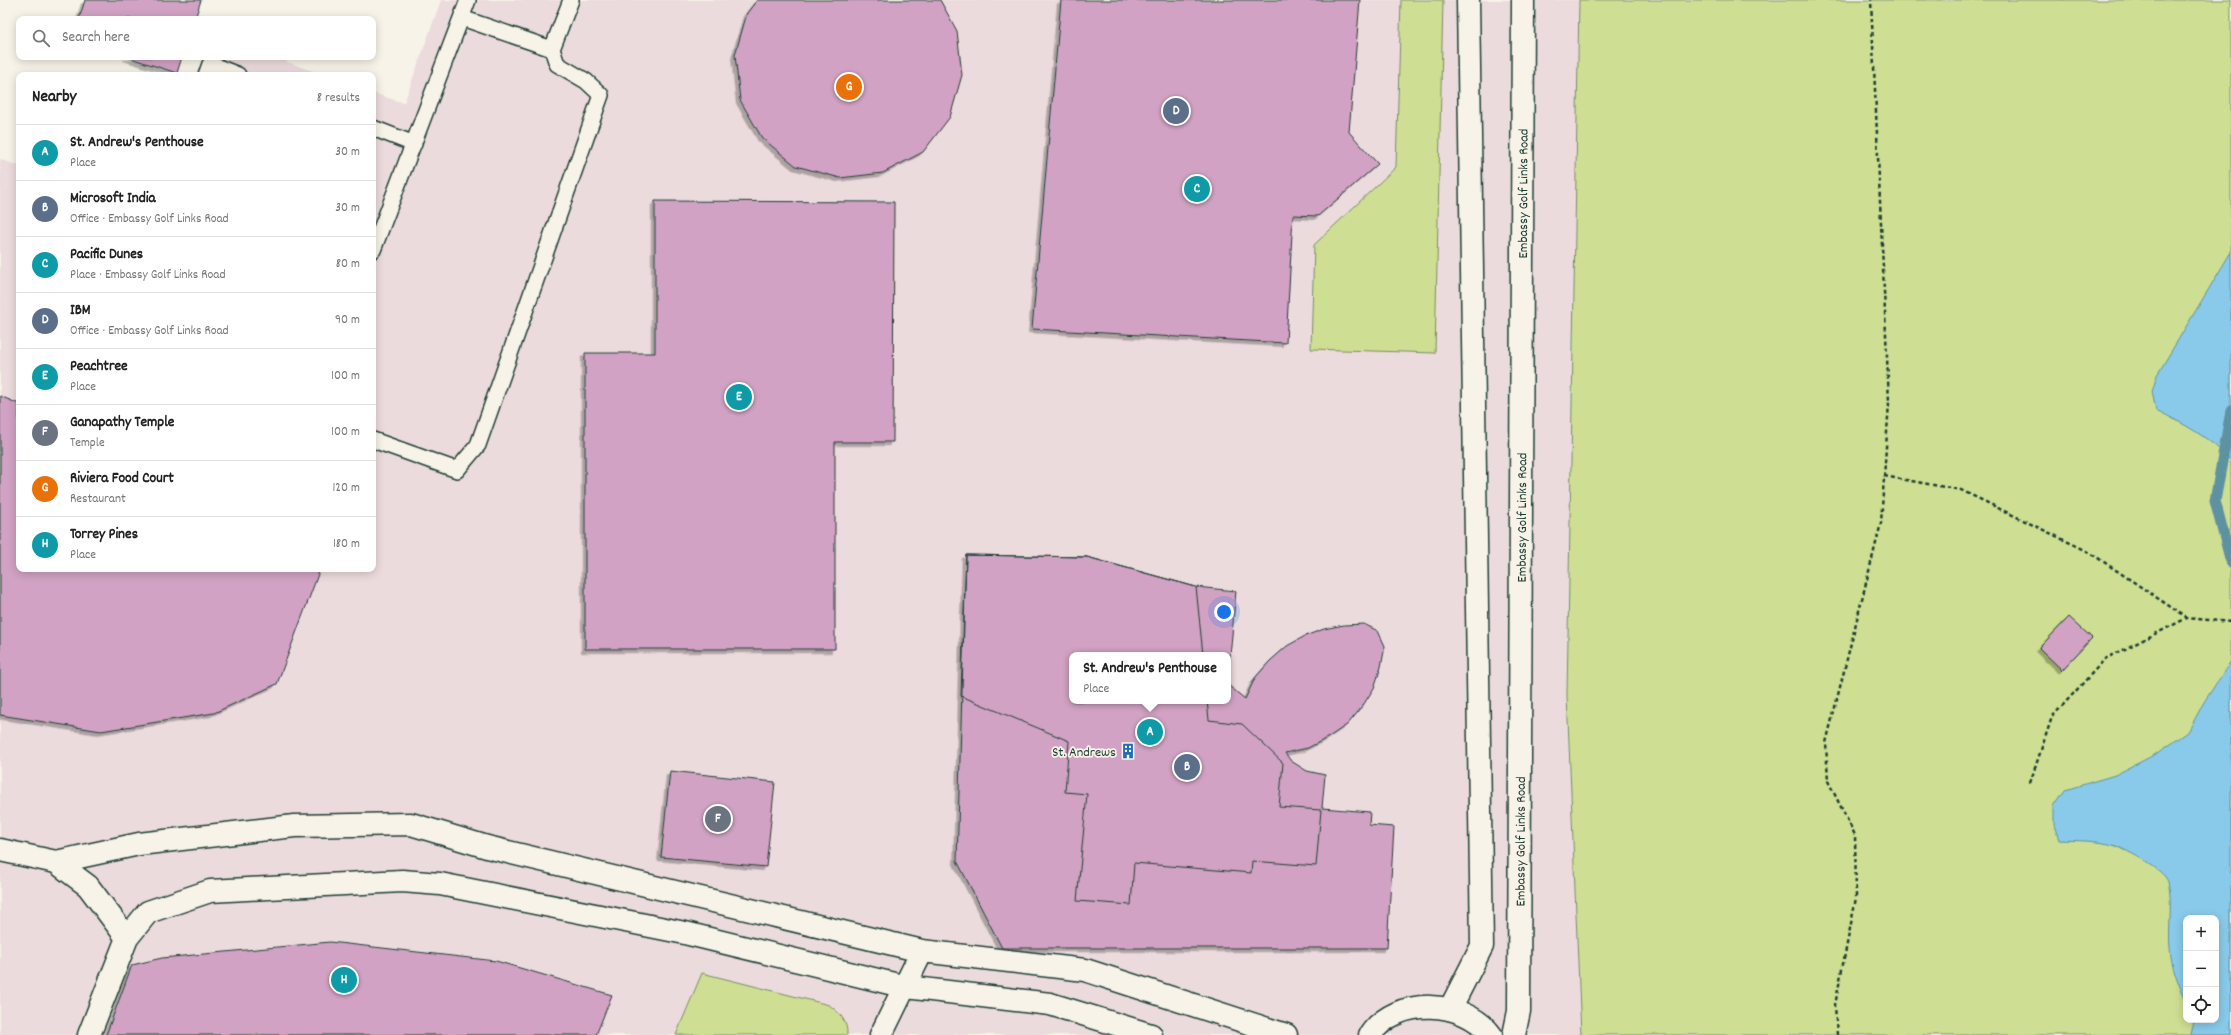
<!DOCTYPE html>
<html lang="en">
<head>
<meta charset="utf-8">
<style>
	:root { --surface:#fff; --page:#f6f6f6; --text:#222; --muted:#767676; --line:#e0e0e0; --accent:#1f6fb2 }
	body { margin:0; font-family:Dekko,sans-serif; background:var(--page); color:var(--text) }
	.controls { position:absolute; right:12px; bottom:12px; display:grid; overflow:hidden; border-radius:8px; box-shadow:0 2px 10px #0003 }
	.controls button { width:36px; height:36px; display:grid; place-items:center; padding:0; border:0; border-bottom:1px solid var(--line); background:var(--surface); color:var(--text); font:20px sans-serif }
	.you { position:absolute; left:1224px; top:612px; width:14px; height:14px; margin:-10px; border:3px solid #fff; border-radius:50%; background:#1a73e8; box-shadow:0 0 0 6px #1a73e833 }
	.badge { display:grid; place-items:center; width:26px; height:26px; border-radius:50%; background:var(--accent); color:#fff; font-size:13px; font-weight:700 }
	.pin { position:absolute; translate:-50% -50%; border:2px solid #fff; box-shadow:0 1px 4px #0006 }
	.popup { position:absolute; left:1069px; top:652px; width:162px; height:52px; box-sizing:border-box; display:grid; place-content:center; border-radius:8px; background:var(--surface); filter:drop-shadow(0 1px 3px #0005); font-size:13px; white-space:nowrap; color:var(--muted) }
	.popup b { font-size:15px; color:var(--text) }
	.popup::after { content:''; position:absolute; left:50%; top:100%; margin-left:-8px; border:8px solid transparent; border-top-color:var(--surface) }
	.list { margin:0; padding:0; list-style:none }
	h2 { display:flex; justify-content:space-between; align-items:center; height:52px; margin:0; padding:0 16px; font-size:17px }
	h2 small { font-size:13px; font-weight:400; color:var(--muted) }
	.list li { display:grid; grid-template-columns:26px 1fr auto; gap:12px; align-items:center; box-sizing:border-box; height:56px; padding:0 16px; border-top:1px solid var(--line) }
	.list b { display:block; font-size:15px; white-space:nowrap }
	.list p { margin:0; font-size:13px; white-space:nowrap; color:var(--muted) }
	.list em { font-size:13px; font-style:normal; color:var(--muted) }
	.icon { flex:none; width:22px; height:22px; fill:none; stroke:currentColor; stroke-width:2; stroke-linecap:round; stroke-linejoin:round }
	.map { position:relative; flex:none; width:2231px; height:1035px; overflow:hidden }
	.search { position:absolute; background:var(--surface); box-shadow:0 2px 10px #0003; left:16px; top:16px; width:360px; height:44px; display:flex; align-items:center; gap:10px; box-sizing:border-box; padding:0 14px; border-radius:8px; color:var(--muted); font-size:15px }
	.panel { position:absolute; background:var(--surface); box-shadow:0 2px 10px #0003; left:16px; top:72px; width:360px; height:500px; border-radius:8px }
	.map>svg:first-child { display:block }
	.built { fill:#ecdbdd; fill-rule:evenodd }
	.green { fill:#cede92; stroke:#768e63; fill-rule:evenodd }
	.water { fill:#89caea; stroke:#5f92a1 }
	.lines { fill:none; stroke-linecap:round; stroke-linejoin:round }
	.stream { stroke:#5f92a1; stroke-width:11 }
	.building { fill:#d1a2c3; stroke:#1f3d34; filter:url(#shadow) }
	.lane-casing { stroke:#1f3d34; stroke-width:18 }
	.street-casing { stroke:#1f3d34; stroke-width:25 }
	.secondary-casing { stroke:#1f3d34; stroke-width:25 }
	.path { stroke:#1f3d34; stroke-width:2.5; stroke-dasharray:4 3; stroke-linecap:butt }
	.lane { stroke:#f7f3e8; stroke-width:15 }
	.street { stroke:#f7f3e8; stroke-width:22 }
	.secondary { stroke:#f7f3e8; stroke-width:22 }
	.labels { text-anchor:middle; stroke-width:3.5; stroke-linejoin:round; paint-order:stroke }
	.street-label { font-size:14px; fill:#1f3d34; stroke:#f7f3e8 }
	.poi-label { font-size:14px; fill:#1f3d34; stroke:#f7f3e8; text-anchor:end }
</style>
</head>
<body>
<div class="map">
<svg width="2231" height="1035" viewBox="0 0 2231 1035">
	<defs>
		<filter id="shadow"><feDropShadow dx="-3.5" dy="3.5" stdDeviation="0" flood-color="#0004"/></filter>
	</defs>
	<rect width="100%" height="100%" fill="#f7f3e8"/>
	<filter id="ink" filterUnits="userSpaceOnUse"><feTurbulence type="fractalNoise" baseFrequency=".025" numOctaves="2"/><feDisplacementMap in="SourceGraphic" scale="8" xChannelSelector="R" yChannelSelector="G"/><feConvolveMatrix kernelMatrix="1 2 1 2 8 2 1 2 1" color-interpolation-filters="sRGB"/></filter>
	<g filter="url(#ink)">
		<!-- built -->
		<path class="built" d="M441 0H1579L1567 695 1581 1035H0V159L19 166V569H373V93L404 103ZM1072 655H1228V701H1072Z
			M209 57H273L324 75H202Z"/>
		<!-- green -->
		<path class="green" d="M1401 0H1443L1435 353 1311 349 1314 245 1396 167Z
			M1579 0H2231V1035H1581L1567 695ZM2186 918H2216V1020H2186Z
			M702 973 829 1005C839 1012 848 1021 847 1035H676Z"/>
		<!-- water -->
		<path class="water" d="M2231 252V461C2211 438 2184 424 2156 410L2152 392 2157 375Z
			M2231 661V1035H2191L2194 1020H2216V918H2186V1001C2179 985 2171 966 2170 948 2168 928 2173 901 2168 882 2164 869 2128 851 2116 846 2098 840 2077 841 2059 840L2054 825V806L2065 790 2115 775 2158 753 2188 732 2204 702Z"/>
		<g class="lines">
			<!-- stream -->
			<path class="stream" d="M2231 411 2215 501 2231 562"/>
		</g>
		<!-- building -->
		<path class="building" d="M85 0H201L195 19H79Z
			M757 0H940L957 31 962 75 950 117 923 152 883 173 840 178 796 166 762 138 740 100 735 55 747 13Z
			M1061 0H1360L1349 132 1378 164 1318 216 1293 215 1286 343 1032 329Z
			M127 57H182L177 73Z
			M655 201 894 202 893 442H835V649H585V353H655Z
			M0 396 19 404V569H320L277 684 214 713 101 731 0 715Z
			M966 555 1087 557 1196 587 1236 591 1228 679V655H1072V701H1228V685L1245 699 1255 678 1270 661 1287 646 1305 636 1324 629 1344 625 1364 624 1378 631 1385 646 1381 667 1374 688 1362 707 1348 724 1329 737 1308 748 1285 753 1291 761 1307 771 1325 775 1322 808 1370 812 1369 825 1394 827 1387 948H1002L957 861Z
			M966 555 1087 557 1196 587 1203 655H1072V701H1207L1209 720 1242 724 1283 763 1279 807 1321 810 1316 866 1252 861 1251 873 1134 863 1131 905 1077 901 1087 794 1065 792 1069 741 961 696Z
			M2069 617 2092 638 2062 670 2039 648Z
			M670 771 775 782 766 867 661 857Z
			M330 942 496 961 612 995 596 1035H106L132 965 162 958Z"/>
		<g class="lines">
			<defs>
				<path id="lane" d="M462 18 552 49
					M206 75 210 64 238 75
					M373 128 414 144
					M373 250 468 0
					M373 440 457 470 478 445 601 95 586 81 557 64 552 49 571 0"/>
				<path id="street" d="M0 850 56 862 88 886 127 938
					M56 862 139 844 294 826 411 824 487 847 922 951 1085 970 1286 1035
					M89 1035 127 938 148 912 210 891 402 881 440 884 685 933 906 987 1050 1004 1151 1035
					M881 1035 922 951"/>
				<g id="secondary">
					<path d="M1450 1009 1482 946 1468 0"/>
					<path d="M1370 1035C1396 996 1464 999 1491 1035"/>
					<path id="s1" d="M1514 1035 1519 1011 1523 0"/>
				</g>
			</defs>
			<!-- lane casing -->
			<use href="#lane" class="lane-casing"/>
			<!-- street casing -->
			<use href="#street" class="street-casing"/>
			<!-- secondary casing -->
			<use href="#secondary" class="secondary-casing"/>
			<!-- path -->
			<path class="path" d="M1884 476 1961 490 2089 552 2187 618 2231 622
				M2030 783 2052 717 2105 659 2187 618
				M1837 1035 1835 1005 1856 898 1855 835 1828 781 1826 743 1881 523 1889 402 1871 0"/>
			<!-- lane -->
			<use href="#lane" class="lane"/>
			<!-- street -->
			<use href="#street" class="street"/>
			<!-- secondary -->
			<use href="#secondary" class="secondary"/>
		</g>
	</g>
	<!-- icons -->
	<defs>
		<symbol id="building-bare" viewBox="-9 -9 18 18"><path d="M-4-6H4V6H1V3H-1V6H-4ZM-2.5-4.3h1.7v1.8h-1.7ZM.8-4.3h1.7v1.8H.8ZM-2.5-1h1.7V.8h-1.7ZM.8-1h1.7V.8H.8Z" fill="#1f6fb2" stroke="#f7f3e8" stroke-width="2.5" paint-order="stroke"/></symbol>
	</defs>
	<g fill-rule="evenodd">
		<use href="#building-bare" x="1117" y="740" width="22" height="22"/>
	</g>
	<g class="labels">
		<!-- street labels -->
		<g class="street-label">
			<text dy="5" stroke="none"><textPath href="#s1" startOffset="842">Embassy Golf Links Road</textPath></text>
			<text dy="5" stroke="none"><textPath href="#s1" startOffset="518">Embassy Golf Links Road</textPath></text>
			<text dy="5" stroke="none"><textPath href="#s1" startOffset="194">Embassy Golf Links Road</textPath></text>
		</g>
		<!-- poi labels -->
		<g class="poi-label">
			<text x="1116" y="756">St. Andrews</text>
		</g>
	</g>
</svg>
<div class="controls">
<button>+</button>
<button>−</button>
<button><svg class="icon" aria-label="locate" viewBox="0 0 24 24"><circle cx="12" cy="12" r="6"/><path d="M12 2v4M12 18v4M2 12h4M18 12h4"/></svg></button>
</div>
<div class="you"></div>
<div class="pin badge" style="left:1150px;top:732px;background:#0f9aa8">A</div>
<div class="popup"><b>St. Andrew's Penthouse</b>Place</div>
<div class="pin badge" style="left:1187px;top:767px;background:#5c6f8a">B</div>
<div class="pin badge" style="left:1197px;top:189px;background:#0f9aa8">C</div>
<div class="pin badge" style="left:1176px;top:111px;background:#5c6f8a">D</div>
<div class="pin badge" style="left:739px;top:397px;background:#0f9aa8">E</div>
<div class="pin badge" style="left:718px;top:819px;background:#6b7280">F</div>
<div class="pin badge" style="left:849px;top:87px;background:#e8710a">G</div>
<div class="pin badge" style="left:344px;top:980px;background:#0f9aa8">H</div>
<div class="search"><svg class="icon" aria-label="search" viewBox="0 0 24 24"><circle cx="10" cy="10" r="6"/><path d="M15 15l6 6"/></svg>Search here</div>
<section class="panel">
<h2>Nearby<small>8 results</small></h2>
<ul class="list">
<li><span class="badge" style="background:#0f9aa8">A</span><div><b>St. Andrew's Penthouse</b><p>Place</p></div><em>30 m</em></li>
<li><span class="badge" style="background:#5c6f8a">B</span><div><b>Microsoft India</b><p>Office · Embassy Golf Links Road</p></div><em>30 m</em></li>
<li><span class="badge" style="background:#0f9aa8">C</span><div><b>Pacific Dunes</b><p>Place · Embassy Golf Links Road</p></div><em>80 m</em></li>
<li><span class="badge" style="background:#5c6f8a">D</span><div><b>IBM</b><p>Office · Embassy Golf Links Road</p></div><em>90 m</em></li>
<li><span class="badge" style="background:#0f9aa8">E</span><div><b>Peachtree</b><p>Place</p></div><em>100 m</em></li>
<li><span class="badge" style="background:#6b7280">F</span><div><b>Ganapathy Temple</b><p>Temple</p></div><em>100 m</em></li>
<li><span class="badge" style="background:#e8710a">G</span><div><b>Riviera Food Court</b><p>Restaurant</p></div><em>120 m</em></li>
<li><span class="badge" style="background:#0f9aa8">H</span><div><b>Torrey Pines</b><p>Place</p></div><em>180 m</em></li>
</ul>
</section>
</div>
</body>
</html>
